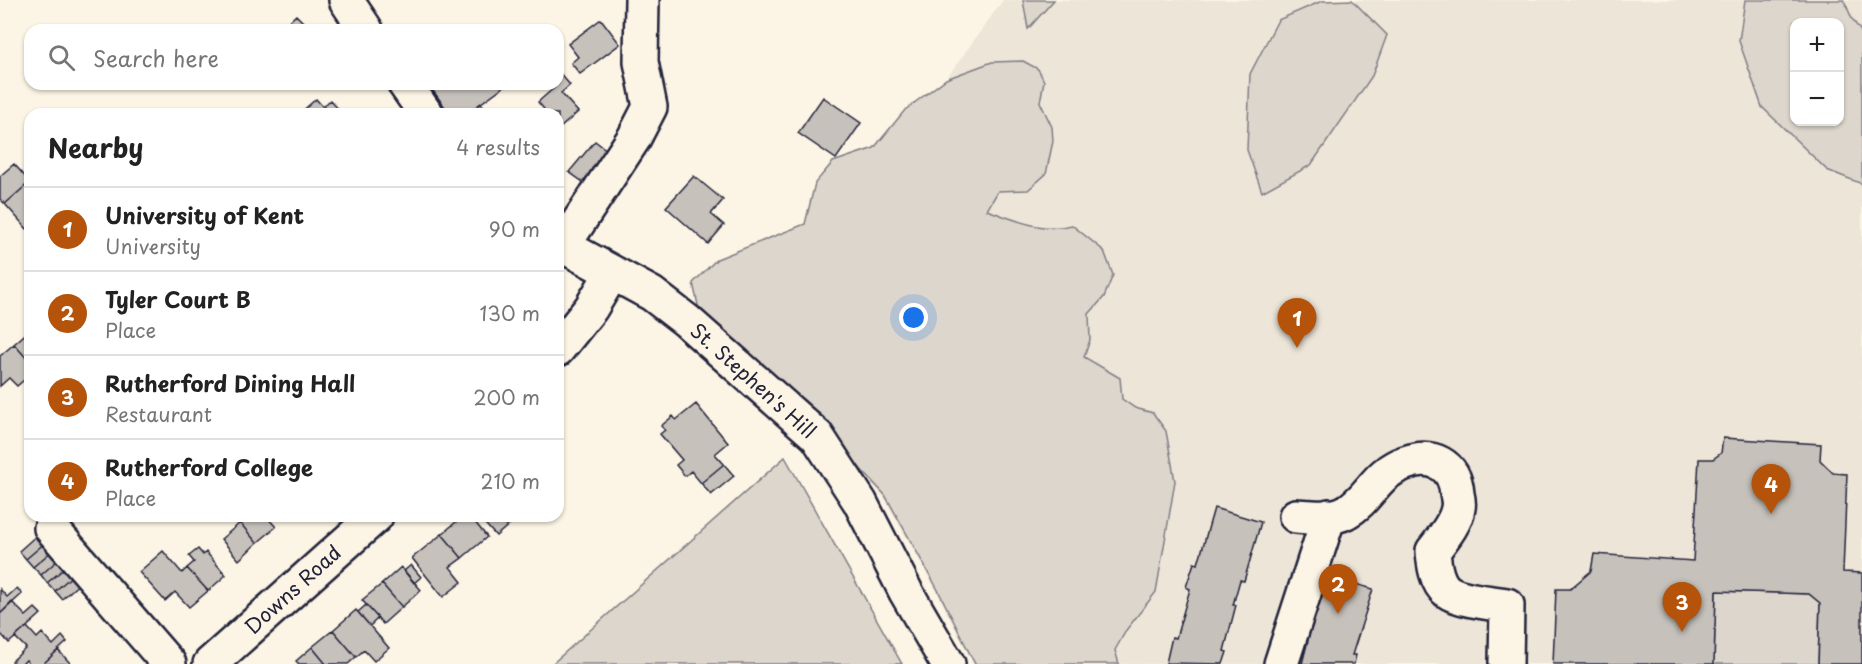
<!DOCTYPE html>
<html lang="en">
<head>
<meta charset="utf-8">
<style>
	:root { --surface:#fff; --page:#f6f6f6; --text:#222; --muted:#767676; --line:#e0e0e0; --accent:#b45309 }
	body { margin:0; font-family:"Playpen Sans",sans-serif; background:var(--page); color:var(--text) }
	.controls { position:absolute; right:18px; top:18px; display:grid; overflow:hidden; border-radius:12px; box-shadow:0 2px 4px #0004 }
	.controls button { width:54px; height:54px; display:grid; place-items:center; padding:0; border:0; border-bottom:2px solid var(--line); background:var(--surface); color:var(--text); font:30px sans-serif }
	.you { position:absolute; left:914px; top:318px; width:21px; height:21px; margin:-15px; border:4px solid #fff; border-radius:50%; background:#1a73e8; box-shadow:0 0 0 9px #1a73e833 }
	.badge { display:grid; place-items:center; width:39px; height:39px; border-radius:50%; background:var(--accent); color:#fff; font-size:20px; font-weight:700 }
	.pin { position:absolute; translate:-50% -50px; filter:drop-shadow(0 2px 3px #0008) }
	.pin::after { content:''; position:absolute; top:32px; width:21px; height:18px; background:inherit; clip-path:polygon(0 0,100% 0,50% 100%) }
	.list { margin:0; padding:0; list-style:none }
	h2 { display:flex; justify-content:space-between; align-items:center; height:78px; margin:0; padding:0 24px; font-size:26px }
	h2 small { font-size:20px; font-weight:400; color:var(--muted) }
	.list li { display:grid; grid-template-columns:39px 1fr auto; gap:18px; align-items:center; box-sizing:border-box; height:84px; padding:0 24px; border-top:2px solid var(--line) }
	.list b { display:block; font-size:22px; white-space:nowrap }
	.list p { margin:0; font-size:20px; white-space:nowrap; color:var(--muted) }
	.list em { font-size:20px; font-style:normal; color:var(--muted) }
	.icon { flex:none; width:33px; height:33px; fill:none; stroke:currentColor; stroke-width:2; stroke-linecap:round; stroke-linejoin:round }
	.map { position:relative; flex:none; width:1862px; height:664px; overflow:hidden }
	.search { position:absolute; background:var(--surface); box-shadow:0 2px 4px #0004; left:24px; top:24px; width:540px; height:66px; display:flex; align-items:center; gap:15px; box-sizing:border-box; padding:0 21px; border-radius:18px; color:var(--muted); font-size:22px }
	.panel { position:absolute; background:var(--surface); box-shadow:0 2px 4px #0004; left:24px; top:108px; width:540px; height:414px; border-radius:18px }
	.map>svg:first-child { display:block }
	.built { fill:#ece5d8; fill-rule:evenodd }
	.green { fill:#dcd6cc; stroke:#7f7c84; stroke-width:1.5; fill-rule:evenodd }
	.building { fill:#c6c1bb; stroke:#22223b; stroke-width:1.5 }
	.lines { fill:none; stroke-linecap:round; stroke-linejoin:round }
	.minor-casing { stroke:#22223b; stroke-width:38 }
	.minor { stroke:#fcf5e5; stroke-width:33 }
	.labels { text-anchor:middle; stroke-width:4.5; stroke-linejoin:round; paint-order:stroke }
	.street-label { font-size:20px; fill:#22223b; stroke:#fcf5e5 }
</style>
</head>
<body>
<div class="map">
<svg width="1862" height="664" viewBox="0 0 1862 664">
	<rect width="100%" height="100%" fill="#fcf5e5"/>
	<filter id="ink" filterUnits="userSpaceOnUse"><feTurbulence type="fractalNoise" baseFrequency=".0167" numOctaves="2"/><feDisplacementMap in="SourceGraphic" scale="12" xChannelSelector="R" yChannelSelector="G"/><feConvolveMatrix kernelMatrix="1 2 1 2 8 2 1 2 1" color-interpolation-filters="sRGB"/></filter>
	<g filter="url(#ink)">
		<!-- built -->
		<path class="built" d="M1003 0H1862V664H973L935 588 883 496 699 304 693 283 717 259 805 224 815 183 833 162 874 148 905 110 946 79ZM1794 22H1840V122H1794Z"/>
		<!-- green -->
		<path class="green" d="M1023 0H1054L1028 29Z
			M1352 0 1387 35 1372 76 1311 165 1262 192 1247 150 1250 74 1278 20 1322 1Z
			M1745 0H1844L1852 19 1862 33V184L1827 170 1762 107 1739 41ZM1794 22H1840V122H1794Z
			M1023 61 1038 69 1044 81 1040 102 1052 127 1053 141 1046 174 1028 190 998 191 987 210C1015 220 1042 233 1072 225L1104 251 1113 275 1104 297 1089 314 1090 340 1084 357 1120 378 1122 399 1135 408 1153 413 1166 431 1175 481 1167 529 1156 592 1127 629 1115 650 1119 664H975L937 588 885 495 827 433 700 314 693 283 717 259 805 224 815 183 833 162 874 148 905 110 946 79 992 62Z
			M785 457 902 664H552Z
			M1716 591 1809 594 1820 603 1818 664H1714Z"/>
		<!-- building -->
		<path class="building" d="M296 15 311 30H280Z
			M601 19 620 44 580 74 571 63 578 57 568 44Z
			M558 71 570 85 561 93 578 112 560 128 558 125V114H548L538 102 555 87 552 84H558Z
			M428 84H501L503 87 466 114H450Z
			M823 97 861 123 836 159 798 133Z
			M316 99 323 107 330 100 342 113 299 114Z
			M481 103 488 114H466Z
			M595 141 608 151 583 182 569 172Z
			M14 164 30 182 5 204 0 199V176Z
			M694 176 723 200 711 214 724 225 708 244 666 207Z
			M30 182V226L27 229 5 204Z
			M30 330V362L14 344Z
			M14 344 30 362V375L17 386 9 378 0 386V356Z
			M696 404 728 443 715 454 724 464 701 483 691 471 685 476 676 465 682 460 660 434 665 430 661 426 673 416 676 420Z
			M1723 438 1821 444 1820 460 1833 473 1847 474 1843 572 1862 573V664H1818L1820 603 1809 594 1716 591 1714 664H1553L1556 589H1570L1591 571 1594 554 1693 561 1699 459H1713L1721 453Z
			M724 464 734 476 711 495 701 483Z
			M1214 508 1261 522 1244 581 1240 580 1233 605H1236L1224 651 1227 652 1223 664 1166 663 1172 637 1176 638 1190 589 1186 587 1194 563 1198 564Z
			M248 516H266L276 527 257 543 240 523Z
			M463 516H470L487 537 462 558 442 534Z
			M478 516H519L496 536Z
			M240 523 257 543 239 560 221 539Z
			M38 534 46 542 26 559 19 551Z
			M442 534 462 558 450 567 462 582 443 597 412 558Z
			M46 542 53 550 33 567 26 559Z
			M198 549 203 555 206 552 226 575 208 591 187 568 194 562 189 556Z
			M53 550 60 558 41 575 33 567Z
			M163 551 182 573 187 568 208 591 189 607 175 592 165 601 139 572Z
			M60 558 67 566 47 583 41 575Z
			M411 565 421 577 414 583 404 571Z
			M67 566 74 574 55 591 47 583Z
			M401 567 421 590 402 607 382 584Z
			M74 574 81 582 62 599 55 591Z
			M1321 574 1373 589 1352 655H1356L1354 664H1297L1298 662 1302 664 1308 640 1304 639Z
			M382 584 402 607 383 624 362 600Z
			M17 588 22 594 0 614V589L7 597Z
			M12 602 26 616 35 608 41 614 9 643 0 633V614Z
			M366 605 378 618 370 626 358 612Z
			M356 610 389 648 374 661 364 650 356 657 333 630Z
			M27 627 37 638 42 633 53 645 62 636 67 642 43 664H29L26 660 22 664H15L12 661 26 648 15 637Z
			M333 630 356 657 348 664H326L312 647Z
			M312 647 326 664H299L296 661Z
			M58 650 71 664H43Z"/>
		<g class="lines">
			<defs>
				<path id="minor" d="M346 0 366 30
					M405 84 426 114
					M558 243 652 294 687 321 817 436 860 502 906 592 948 664
					M563 246 634 138 650 107 641 62 642 0
					M558 349 591 308 612 273
					M1296 516C1312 517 1331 520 1346 512 1370 499 1375 473 1405 463 1432 453 1455 464 1457 494 1458 498 1459 504 1458 508 1456 523 1442 539 1433 551 1434 564 1436 582 1447 591 1459 600 1492 603 1507 605L1506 664
					M51 528 169 664
					M210 664 376 516
					M1281 664 1329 516"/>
			</defs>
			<!-- minor casing -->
			<use href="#minor" class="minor-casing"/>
			<!-- minor -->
			<use href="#minor" class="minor"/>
		</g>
	</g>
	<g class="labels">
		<!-- street labels -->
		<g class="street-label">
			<text transform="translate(753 381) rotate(42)" y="7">St. Stephen's Hill</text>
			<text transform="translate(293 590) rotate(-42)" y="7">Downs Road</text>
		</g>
	</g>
</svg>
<div class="controls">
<button>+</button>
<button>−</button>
</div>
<div class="you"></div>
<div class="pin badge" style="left:1297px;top:348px">1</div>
<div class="pin badge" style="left:1338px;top:614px">2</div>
<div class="pin badge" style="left:1682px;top:632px">3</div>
<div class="pin badge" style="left:1771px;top:514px">4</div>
<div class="search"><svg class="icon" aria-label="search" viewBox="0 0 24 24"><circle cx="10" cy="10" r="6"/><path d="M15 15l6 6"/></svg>Search here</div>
<section class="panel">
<h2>Nearby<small>4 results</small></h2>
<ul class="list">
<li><span class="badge">1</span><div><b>University of Kent</b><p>University</p></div><em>90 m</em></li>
<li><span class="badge">2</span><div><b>Tyler Court B</b><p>Place</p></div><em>130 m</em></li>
<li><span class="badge">3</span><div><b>Rutherford Dining Hall</b><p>Restaurant</p></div><em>200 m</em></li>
<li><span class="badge">4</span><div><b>Rutherford College</b><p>Place</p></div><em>210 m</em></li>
</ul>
</section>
</div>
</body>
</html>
